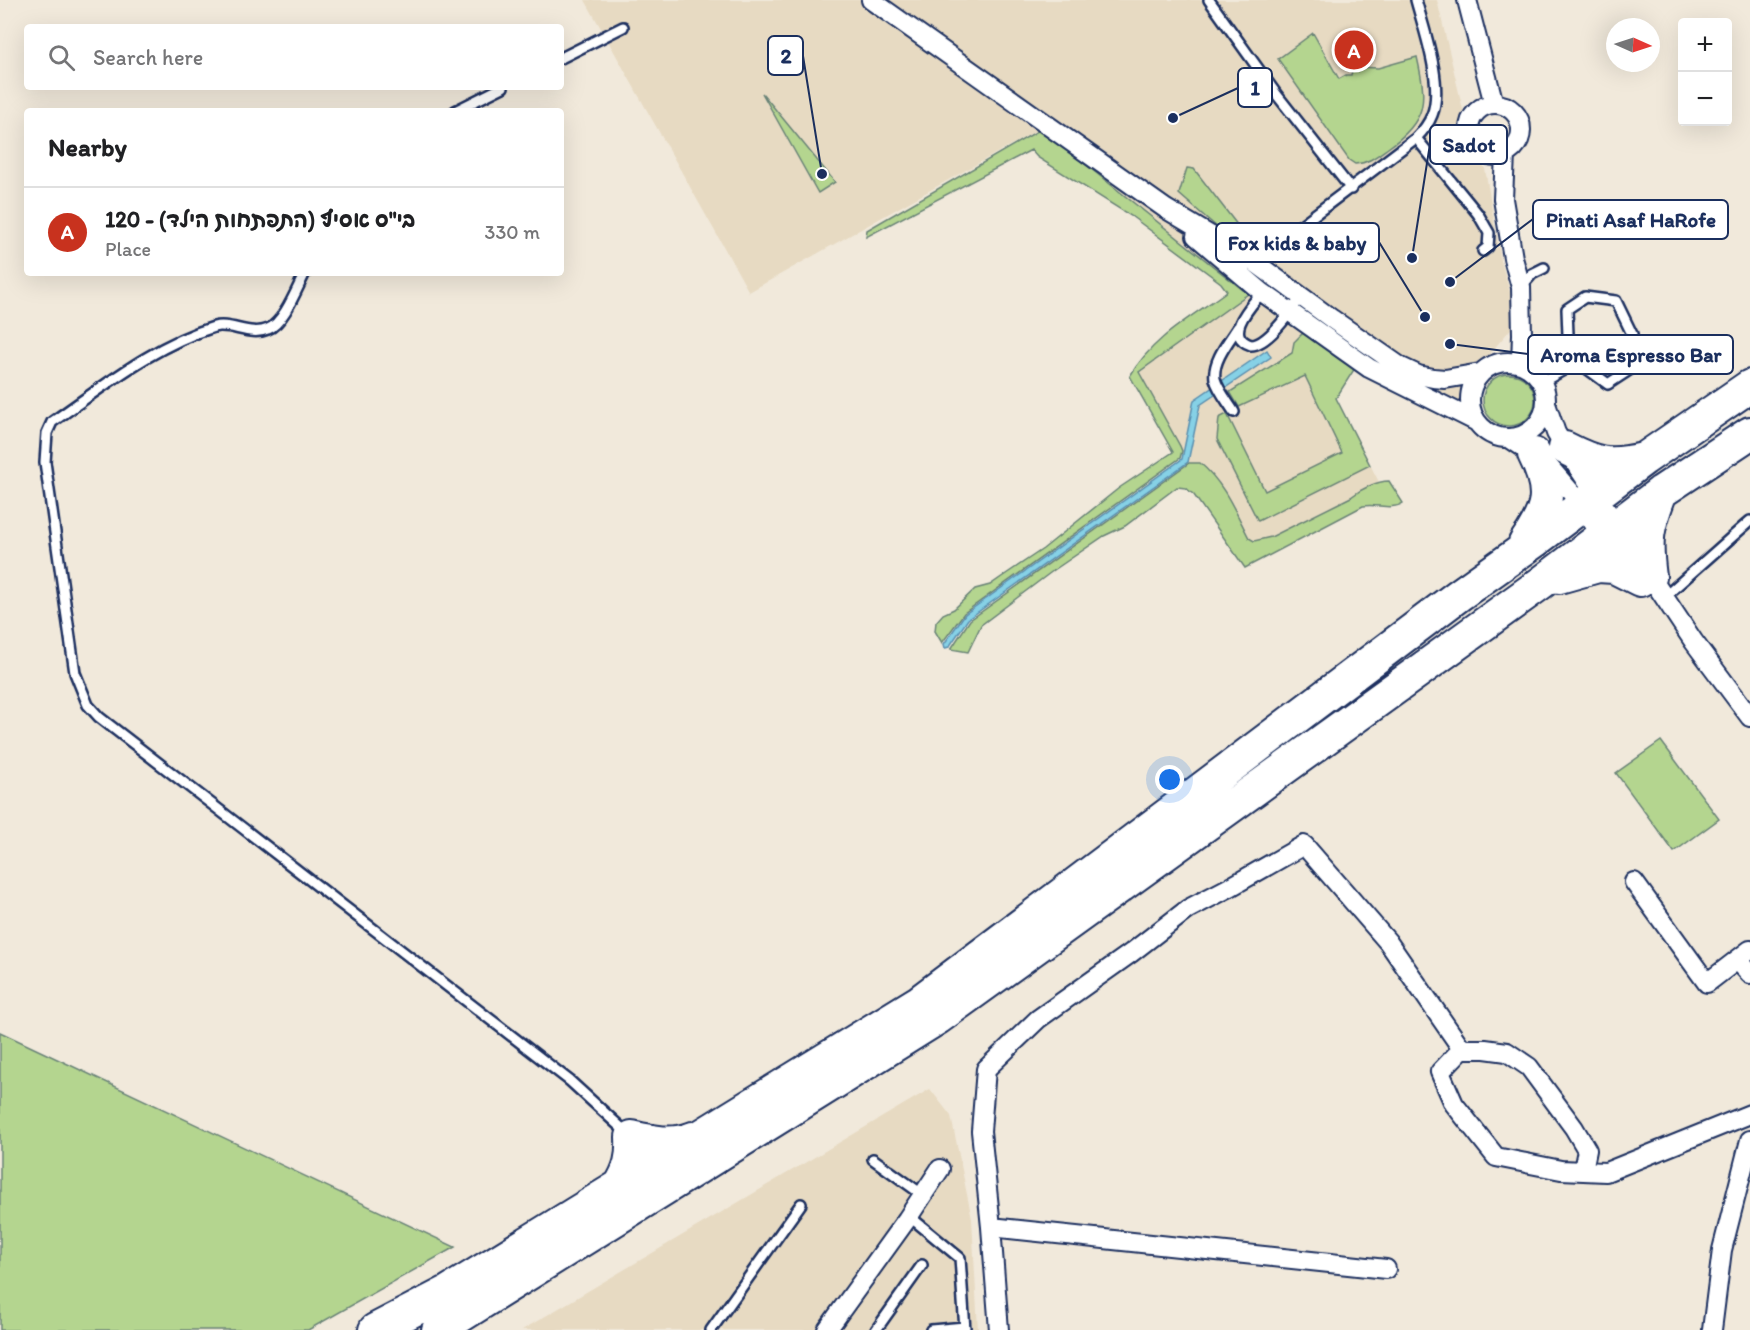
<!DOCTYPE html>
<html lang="en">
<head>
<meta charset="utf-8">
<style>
	:root { --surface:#fff; --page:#f6f6f6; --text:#202124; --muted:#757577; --line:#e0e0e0; --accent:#c8321e }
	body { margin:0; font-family:Itim,"Playpen Sans Hebrew",sans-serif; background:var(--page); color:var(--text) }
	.controls { position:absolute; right:18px; top:18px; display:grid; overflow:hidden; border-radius:6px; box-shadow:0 6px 24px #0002 }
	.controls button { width:54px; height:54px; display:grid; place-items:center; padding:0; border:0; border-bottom:2px solid var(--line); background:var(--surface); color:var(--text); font:30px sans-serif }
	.compass { position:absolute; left:1606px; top:18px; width:54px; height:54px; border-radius:50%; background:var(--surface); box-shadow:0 6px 24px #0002; rotate:93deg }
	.you { position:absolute; left:1170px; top:780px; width:21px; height:21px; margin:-15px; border:4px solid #fff; border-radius:50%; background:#1a73e8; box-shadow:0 0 0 9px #1a73e833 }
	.badge { display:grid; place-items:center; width:39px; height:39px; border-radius:50%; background:var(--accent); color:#fff; font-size:20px; font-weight:700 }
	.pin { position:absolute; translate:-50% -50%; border:3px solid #fff; box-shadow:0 2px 6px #0006 }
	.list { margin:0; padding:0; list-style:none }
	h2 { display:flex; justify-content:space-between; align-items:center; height:78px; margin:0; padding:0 24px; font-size:26px }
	h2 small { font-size:20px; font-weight:400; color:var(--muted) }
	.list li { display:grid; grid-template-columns:39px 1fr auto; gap:18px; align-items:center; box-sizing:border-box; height:90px; padding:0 24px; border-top:2px solid var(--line) }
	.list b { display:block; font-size:22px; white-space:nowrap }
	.list p { margin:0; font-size:20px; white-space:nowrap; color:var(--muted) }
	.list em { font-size:20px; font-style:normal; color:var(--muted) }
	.icon { flex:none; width:33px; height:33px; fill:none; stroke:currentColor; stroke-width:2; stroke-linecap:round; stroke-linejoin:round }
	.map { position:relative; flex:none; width:1750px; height:1330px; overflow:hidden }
	.search { position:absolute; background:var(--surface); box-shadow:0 6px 24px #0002; left:24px; top:24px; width:540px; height:66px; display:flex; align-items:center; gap:15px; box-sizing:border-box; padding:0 21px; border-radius:6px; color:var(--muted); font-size:22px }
	.panel { position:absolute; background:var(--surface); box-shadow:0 6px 24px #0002; left:24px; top:108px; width:540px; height:168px; border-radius:6px }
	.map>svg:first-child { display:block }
	.built { fill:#e7dac2 }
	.green { fill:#b4d58f; stroke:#688276; stroke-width:1.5 }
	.water { fill:#86d1e6; stroke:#5b90b0; stroke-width:1.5 }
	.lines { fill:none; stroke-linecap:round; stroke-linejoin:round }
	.service-casing { stroke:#1b2f5e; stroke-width:14 }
	.minor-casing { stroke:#1b2f5e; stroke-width:22 }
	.trunk-casing { stroke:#1b2f5e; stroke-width:36 }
	.service { stroke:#fff; stroke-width:9 }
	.minor { stroke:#fff; stroke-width:18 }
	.trunk { stroke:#fff; stroke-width:32 }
	.leader { fill:none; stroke:#1b2f5e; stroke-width:2 }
	.callout-dot { fill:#1b2f5e; stroke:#fff; stroke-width:2 }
	.callout { fill:#fff; stroke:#1b2f5e; stroke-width:2 }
	.callout-label { font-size:21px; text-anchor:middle; font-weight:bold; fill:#1b2f5e }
</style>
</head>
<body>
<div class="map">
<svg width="1750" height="1330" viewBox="0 0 1750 1330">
	<rect width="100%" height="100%" fill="#f1e9db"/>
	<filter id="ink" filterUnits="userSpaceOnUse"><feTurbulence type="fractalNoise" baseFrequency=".0167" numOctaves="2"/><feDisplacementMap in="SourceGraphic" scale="12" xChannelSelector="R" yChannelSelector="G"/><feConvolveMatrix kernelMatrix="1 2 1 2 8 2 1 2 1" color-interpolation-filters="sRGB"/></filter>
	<g filter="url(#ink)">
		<!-- built -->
		<path class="built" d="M585 0H1437L1469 135 1484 163 1501 261 1514 306 1515 324 1486 358 1454 415 1355 368 1336 398 1381 486 1247 565 1137 374 1248 294 1041 128 749 292Z
			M930 1089 951 1116 972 1219 978 1330H522Z"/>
		<!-- green -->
		<path class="green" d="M1313 33 1339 79 1346 75H1351L1352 71H1357L1358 67 1378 68 1417 57C1427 101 1428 120 1388 148 1377 156 1369 163 1355 164L1349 160 1278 59Z
			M762 93 835 182 818 193Z
			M1041 129 1248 294 1139 372 1180 446 1182 451 1180 458 964 613 942 643 935 631 936 622 943 614 954 609 975 589 990 585 1003 576 1043 549 1119 488 1173 452 1130 376C1153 337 1192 317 1227 291L1221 283 1131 216 1037 157 1031 150 866 237 867 230Z
			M1187 168 1194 169 1238 226 1234 242 1179 194Z
			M1303 333 1355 368 1336 398 1370 465 1258 521 1217 439 1219 418 1227 414 1265 491 1342 453 1305 376 1239 407 1230 392 1292 353 1294 342Z
			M1483 400a26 26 0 1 1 52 0a26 26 0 1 1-52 0Z
			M1189 463H1200C1224 483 1235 511 1249 538L1254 541 1271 537 1351 497C1361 489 1377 481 1389 481L1403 503C1392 511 1376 503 1363 506L1245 568 1194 495 1186 488 1177 487 1125 526 1104 536 1054 570 981 625 968 652 951 649 970 620Z
			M1661 741 1719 819 1674 852 1616 773Z
			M0 1032 455 1247 308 1330H0Z"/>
		<!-- water -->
		<path class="water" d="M1267 350 1271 357 1200 405 1188 462 968 619 949 647 945 648 944 644 965 614 1182 459 1194 400Z"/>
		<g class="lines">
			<defs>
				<path id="service" d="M1209 0 1277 95 1351 189
					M561 58 623 27
					M455 111 503 87
					M1416 138 1478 214 1489 233 1488 247 1483 251
					M1252 262 1416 138C1423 131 1429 123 1432 115 1444 85 1424 30 1416 0
					M305 273C297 288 284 323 268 329 250 337 230 322 214 327 154 345 103 387 52 422L47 433 45 462 75 673 88 705 99 717 570 1081 628 1134
					M1521 287 1532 274 1544 268
					M1262 292C1251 306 1222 335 1251 345 1268 345 1291 311 1301 297
					M1585 297 1616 301 1632 334 1634 367 1608 384 1578 362 1568 335 1567 309Z
					M1542 382 1578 362
					M1234 412C1228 402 1218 390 1215 379 1212 361 1229 341 1238 327
					M1662 599 1750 521
					M873 1159 923 1195
					M909 1216 960 1258 965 1330
					M711 1330 801 1204
					M876 1330 922 1265
					M931 1330 965 1327"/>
				<path id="minor" d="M871 0 1166 209 1253 261 1332 319 1401 367 1418 375 1433 378 1445 379 1480 373
					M1467 0 1494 104
					M1469 130a26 26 0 1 1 52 0a26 26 0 1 1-52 0Z
					M1505 154 1503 199 1513 258 1521 287 1522 334 1521 363
					M1196 236 1262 292 1369 368 1475 421
					M1470 400a38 38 0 1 1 76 0a38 38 0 1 1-76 0Z
					M1546 404 1556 433 1565 448 1694 642 1750 717
					M1509 438 1544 461 1582 505 1602 537 1631 570
					M1634 882 1707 983 1750 950
					M1737 960 1750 974
					M1462 1049H1485L1507 1052 1529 1067 1574 1128 1587 1150 1583 1170
					M991 1227 981 1131 986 1069 1038 1019 1131 953 1188 909 1232 886 1304 845 1388 942 1462 1049 1440 1072 1454 1104 1496 1157 1561 1170 1606 1172 1750 1114
					M827 1330 907 1219 940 1169
					M999 1330 991 1227 1386 1269
					M1712 1330 1722 1250 1750 1140"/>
				<path id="trunk" d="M1565 448C1596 464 1609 467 1643 459
					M1525 543C1549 509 1553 492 1534 454
					M1559 577 1598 566 1614 567 1640 580
					M1650 577C1645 539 1647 528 1661 492
					M619 1187C630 1170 633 1157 632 1137 652 1142 674 1146 693 1138
					M375 1330 446 1293 920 1001 1459 595 1535 541 1644 459 1750 386
					M438 1330 938 1018 1541 583 1661 492 1750 433"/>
			</defs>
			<!-- service casing -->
			<use href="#service" class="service-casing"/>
			<!-- minor casing -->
			<use href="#minor" class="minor-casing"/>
			<!-- trunk casing -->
			<use href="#trunk" class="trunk-casing"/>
			<!-- service -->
			<use href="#service" class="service"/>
			<!-- minor -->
			<use href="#minor" class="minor"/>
			<!-- trunk -->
			<use href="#trunk" class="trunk"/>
		</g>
	</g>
	<!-- callouts -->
	<path class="leader" d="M822 174L803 56M1173 118L1238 88M1412 258L1430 144M1450 282L1533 219M1425 317L1379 242M1450 344L1528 354"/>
	<g class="callout-dot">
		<circle cx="822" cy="174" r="6"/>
		<circle cx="1173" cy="118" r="6"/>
		<circle cx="1412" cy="258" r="6"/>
		<circle cx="1450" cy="282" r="6"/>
		<circle cx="1425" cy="317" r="6"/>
		<circle cx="1450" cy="344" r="6"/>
	</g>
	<g class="callout">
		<rect x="768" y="36" width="35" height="39" rx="6"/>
		<rect x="1238" y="68" width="34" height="39" rx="6"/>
		<rect x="1430" y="125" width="77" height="39" rx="6"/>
		<rect x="1533" y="200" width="195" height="39" rx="6"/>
		<rect x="1216" y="223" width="163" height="39" rx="6"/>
		<rect x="1528" y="335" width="205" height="39" rx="6"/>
	</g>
	<g class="callout-label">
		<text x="786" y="63">2</text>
		<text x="1255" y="95">1</text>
		<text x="1469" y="152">Sadot</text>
		<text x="1631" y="227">Pinati Asaf HaRofe</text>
		<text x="1297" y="250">Fox kids &amp; baby</text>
		<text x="1631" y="362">Aroma Espresso Bar</text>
	</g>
</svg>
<div class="controls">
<button>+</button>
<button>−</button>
</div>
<svg class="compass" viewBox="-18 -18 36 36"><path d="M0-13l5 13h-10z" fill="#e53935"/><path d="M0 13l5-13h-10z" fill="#757577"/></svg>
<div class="you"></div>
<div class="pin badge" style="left:1354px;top:50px">A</div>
<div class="search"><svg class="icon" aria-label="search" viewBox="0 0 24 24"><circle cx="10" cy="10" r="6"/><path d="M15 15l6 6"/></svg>Search here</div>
<section class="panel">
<h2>Nearby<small></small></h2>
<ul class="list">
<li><span class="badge">A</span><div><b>בי&quot;ס אסיף (התפתחות הילד) - 120</b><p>Place</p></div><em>330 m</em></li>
</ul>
</section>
</div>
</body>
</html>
